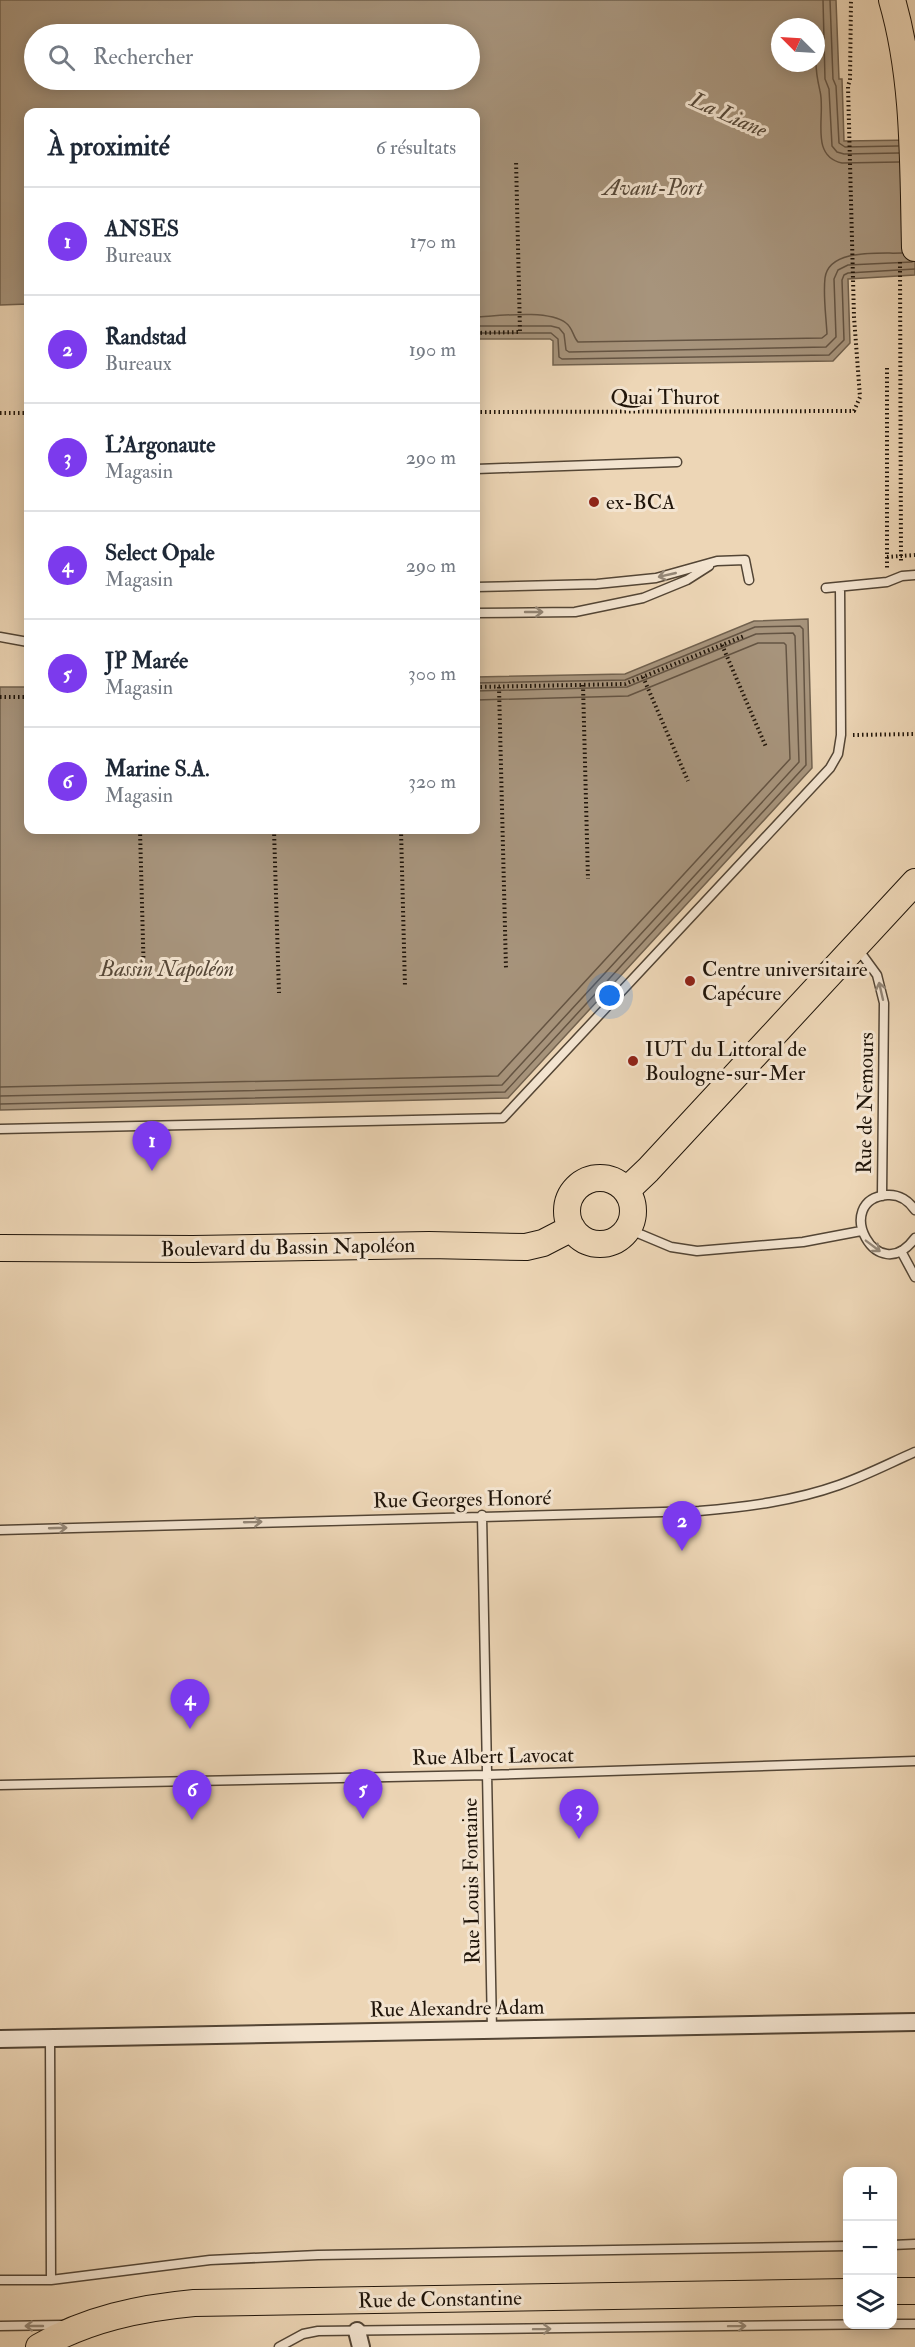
<!DOCTYPE html>
<html lang="fr">
<head>
<meta charset="utf-8">
<style>
	:root { --surface:#fff; --page:#f2f2f3; --text:#1f2937; --muted:#747a83; --line:#e0e1e3; --accent:#7c3aed }
	body { margin:0; font-family:"IM FELL Double Pica",serif; background:var(--page); color:var(--text) }
	.controls { position:absolute; right:18px; bottom:18px; display:grid; overflow:hidden; border-radius:12px; box-shadow:0 3px 15px #0003 }
	.controls button { width:54px; height:54px; display:grid; place-items:center; padding:0; border:0; border-bottom:2px solid var(--line); background:var(--surface); color:var(--text); font:30px sans-serif }
	.compass { position:absolute; left:771px; top:18px; width:54px; height:54px; border-radius:50%; background:var(--surface); box-shadow:0 3px 15px #0003; rotate:294deg }
	.you { position:absolute; left:610px; top:996px; width:21px; height:21px; margin:-15px; border:4px solid #fff; border-radius:50%; background:#1a73e8; box-shadow:0 0 0 9px #1a73e833 }
	.badge { display:grid; place-items:center; width:39px; height:39px; border-radius:50%; background:var(--accent); color:#fff; font-size:20px; font-weight:700 }
	.pin { position:absolute; translate:-50% -50px; filter:drop-shadow(0 2px 3px #0008) }
	.pin::after { content:''; position:absolute; top:32px; width:21px; height:18px; background:inherit; clip-path:polygon(0 0,100% 0,50% 100%) }
	.list { margin:0; padding:0; list-style:none }
	h2 { display:flex; justify-content:space-between; align-items:center; height:78px; margin:0; padding:0 24px; font-size:26px }
	h2 small { font-size:20px; font-weight:400; color:var(--muted) }
	.list li { display:grid; grid-template-columns:39px 1fr auto; gap:18px; align-items:center; box-sizing:border-box; height:108px; padding:0 24px; border-top:2px solid var(--line) }
	.list b { display:block; font-size:22px; white-space:nowrap }
	.list p { margin:0; font-size:20px; white-space:nowrap; color:var(--muted) }
	.list em { font-size:20px; font-style:normal; color:var(--muted) }
	.icon { flex:none; width:33px; height:33px; fill:none; stroke:currentColor; stroke-width:2; stroke-linecap:round; stroke-linejoin:round }
	.map { position:relative; flex:none; width:915px; height:2347px; overflow:hidden }
	.search { position:absolute; background:var(--surface); box-shadow:0 3px 15px #0003; left:24px; top:24px; width:456px; height:66px; display:flex; align-items:center; gap:15px; box-sizing:border-box; padding:0 21px; border-radius:33px; color:var(--muted); font-size:22px }
	.panel { position:absolute; background:var(--surface); box-shadow:0 3px 15px #0003; left:24px; top:108px; width:456px; height:726px; border-radius:12px }
	.map>svg:first-child { display:block }
	.water { fill:#a7947c; stroke:#71614e; stroke-width:1.5; fill-rule:evenodd }
	.lines { fill:none; stroke-linecap:round; stroke-linejoin:round }
	.shore { stroke:#645443; stroke-width:1.5 }
	.lane-casing { stroke:#534535; stroke-width:11 }
	.street-casing { stroke:#534535; stroke-width:20 }
	.primary-casing { stroke:#20150a; stroke-width:28 }
	.path { stroke:#20150a; stroke-width:4; stroke-dasharray:1.5 3; stroke-linecap:butt }
	.lane { stroke:#f3e4d0; stroke-width:8 }
	.street { stroke:#f3e4d0; stroke-width:16 }
	.primary { stroke:#edd6b6; stroke-width:26 }
	.oneway { stroke:#948777 }
	.poi-dot { fill:#8f2418; stroke:#f3e4d0; stroke-width:2 }
	.labels { text-anchor:middle; stroke-width:6; stroke-linejoin:round; paint-order:stroke }
	.street-label { font-size:21px; fill:#20150a; stroke:#f3e4d0 }
	.poi-label { font-size:21px; fill:#20150a; stroke:#f3e4d0; text-anchor:start }
	.water-label { font-size:22px; font-style:italic; fill:#564838; stroke:#f3e4d0 }
</style>
</head>
<body>
<div class="map">
<svg width="915" height="2347" viewBox="0 0 915 2347">
	<rect width="100%" height="100%" fill="#edd6b6"/>
	<filter id="stains"><feTurbulence type="fractalNoise" baseFrequency=".00333" numOctaves="4"/><feColorMatrix values="0 0 0 0 .2 0 0 0 0 .09 0 0 0 0 .02 0 0 0 .5 -.17"/></filter>
	<radialGradient id="worn" r=".72"><stop offset=".6" stop-color="#630" stop-opacity="0"/><stop offset="1" stop-color="#630" stop-opacity=".3"/></radialGradient>
	<!-- water -->
	<path class="water" d="M0 0H836L839 79H842L844 141 915 140V275L848 279 850 343 833 361 553 365V341L550 339H476V112H28V304L0 305ZM780 27H816V63H780ZM34 34H470V80H34Z
		M808 619 812 768 508 1098 0 1110V687H28V830H476V677L625 674 754 621Z"/>
	<g class="lines">
		<!-- shore -->
		<path class="shore" d="M823 0 825 79 829 89 832 146 837 152 844 154 899 153
			M830 0 833 79 836 86 839 143 845 147 898 146
			M816 63C816 74 818 82 820 91 826 115 809 156 842 163L899 162
			M476 317C497 316 549 309 566 323 573 328 573 337 578 342L822 338 827 334C826 315 823 296 825 278 829 248 880 254 902 253
			M476 326H551L559 328 564 334 566 350 569 352 826 347 836 337 834 279 838 270 848 265 912 262
			M476 333H551L558 339 559 357 562 359 829 355 844 340 842 280 844 275 848 273 915 269
			M0 1087 498 1076 790 759 786 645 784 643H758L628 696 476 700
			M0 1096 502 1085 799 762 795 636 793 633 756 634 627 687 476 691
			M0 1104 505 1092 806 765 803 629 800 626 755 627 625 680 476 683"/>
		<defs>
			<path id="lane" d="M476 469 677 462
				M476 587 597 584 656 578 717 561 745 560 749 580
				M826 588 887 582 902 576 915 575
				M476 613 575 612 643 598 687 580 709 566
				M0 637 28 642
				M858 949 877 975 884 1003 882 1196
				M0 1129 503 1118 830 768 838 754 841 735 840 587
				M915 1210C909 1201 899 1194 887 1195 831 1200 877 1290 915 1238
				M628 1229 671 1247 697 1251 803 1242 861 1231
				M901 1251 915 1277
				M482 1515 492 2030
				M0 1530 699 1511C746 1507 794 1501 839 1485 865 1476 890 1463 915 1452
				M0 1785 487 1775 915 1761
				M892 2245 915 2244
				M0 2280H51L50 2038
				M51 2280 210 2260 318 2255 848 2246
				M892 2324H915
				M0 2326 63 2325
				M279 2347 303 2334 318 2331 891 2324"/>
			<path id="street" d="M0 2039 915 2022
				M357 2331 361 2347"/>
			<path id="primary" d="M892 0C915 79 913 165 915 248
				M567 1211a33 33 0 1 1 66 0a33 33 0 1 1-66 0Z
				M627 1190 648 1170 915 882
				M0 1248 193 1249 429 1245 526 1247 543 1243 572 1228
				M892 2291H915
				M39 2347C87 2319 140 2308 194 2303L848 2292"/>
		</defs>
		<!-- lane casing -->
		<use href="#lane" class="lane-casing"/>
		<!-- street casing -->
		<use href="#street" class="street-casing"/>
		<!-- primary casing -->
		<use href="#primary" class="primary-casing"/>
		<!-- path -->
		<path class="path" d="M900 262 901 563
			M476 333 520 332 516 160
			M887 368V568
			M476 412 854 411 860 397 854 317 848 86 850 80 851 0
			M0 413H28
			M887 557 915 555
			M722 645 766 747
			M643 677 688 781
			M583 685 588 879
			M476 687 625 684 744 636
			M499 687 506 969
			M0 697H28
			M853 735 915 734
			M140 830 144 979
			M274 830 279 993
			M401 830 405 987"/>
		<!-- lane -->
		<use href="#lane" class="lane"/>
		<!-- street -->
		<use href="#street" class="street"/>
		<!-- primary -->
		<use href="#primary" class="primary"/>
	</g>
	<!-- one-way arrows -->
	<defs><path id="oneway-shaft" d="M-6 0H5M1.5-3L5.5 0L1.5 3" fill="none" stroke-width="1.6" stroke-linecap="round" stroke-linejoin="round" transform="scale(1.5)"/></defs>
	<g class="oneway">
		<use href="#oneway-shaft" transform="translate(667 575) rotate(167)"/>
		<use href="#oneway-shaft" transform="translate(534 612)"/>
		<use href="#oneway-shaft" transform="translate(881 991) rotate(-103)"/>
		<use href="#oneway-shaft" transform="translate(873 1246) rotate(37)"/>
		<use href="#oneway-shaft" transform="translate(253 1522) rotate(-2)"/>
		<use href="#oneway-shaft" transform="translate(58 1528) rotate(-2)"/>
		<use href="#oneway-shaft" transform="translate(34 2326) rotate(180)"/>
		<use href="#oneway-shaft" transform="translate(737 2326) rotate(-1)"/>
		<use href="#oneway-shaft" transform="translate(542 2329) rotate(-1)"/>
	</g>
	<!-- markers -->
	<g class="poi-dot">
		<circle cx="594" cy="502" r="6"/>
		<circle cx="690" cy="981" r="6"/>
		<circle cx="633" cy="1061" r="6"/>
	</g>
	<g class="labels">
		<!-- street labels -->
		<g class="street-label">
			<text x="665" y="404">Quai Thurot</text>
			<text transform="translate(865 1103) rotate(-89)" y="7">Rue de Nemours</text>
			<text transform="translate(288 1247) rotate(-1)" y="7">Boulevard du Bassin Napoléon</text>
			<text transform="translate(462 1499) rotate(-1)" y="7">Rue Georges Honoré</text>
			<text transform="translate(493 1756) rotate(-1)" y="7">Rue Albert Lavocat</text>
			<text transform="translate(471 1881) rotate(-91)" y="7">Rue Louis Fontaine</text>
			<text transform="translate(457 2008) rotate(-1)" y="7">Rue Alexandre Adam</text>
			<text transform="translate(440 2299) rotate(-1)" y="7">Rue de Constantine</text>
		</g>
		<!-- poi labels -->
		<g class="poi-label">
			<text x="606" y="509">ex-BCA</text>
			<text x="702" y="976">Centre universitaire<tspan x="702" dy="24">Capécure</tspan></text>
			<text x="645" y="1056">IUT du Littoral de<tspan x="645" dy="24">Boulogne-sur-Mer</tspan></text>
		</g>
		<!-- water labels -->
		<g class="water-label">
			<text transform="translate(729 114) rotate(24)" y="8">La Liane</text>
			<text x="653" y="195">Avant-Port</text>
			<text x="167" y="976">Bassin Napoléon</text>
		</g>
	</g>
	<rect width="100%" height="100%" filter="url(#stains)"/>
	<rect width="100%" height="100%" fill="url(#worn)"/>
</svg>
<div class="controls">
<button>+</button>
<button>−</button>
<button><svg class="icon" aria-label="layers" viewBox="0 0 24 24"><path d="M12 4l9 5-9 5-9-5zM3 14l9 5 9-5"/></svg></button>
</div>
<svg class="compass" viewBox="-18 -18 36 36"><path d="M0-13l5 13h-10z" fill="#e53935"/><path d="M0 13l5-13h-10z" fill="#747a83"/></svg>
<div class="you"></div>
<div class="pin badge" style="left:152px;top:1171px">1</div>
<div class="pin badge" style="left:682px;top:1551px">2</div>
<div class="pin badge" style="left:579px;top:1839px">3</div>
<div class="pin badge" style="left:190px;top:1729px">4</div>
<div class="pin badge" style="left:363px;top:1819px">5</div>
<div class="pin badge" style="left:192px;top:1820px">6</div>
<div class="search"><svg class="icon" aria-label="search" viewBox="0 0 24 24"><circle cx="10" cy="10" r="6"/><path d="M15 15l6 6"/></svg>Rechercher</div>
<section class="panel">
<h2>À proximité<small>6 résultats</small></h2>
<ul class="list">
<li><span class="badge">1</span><div><b>ANSES</b><p>Bureaux</p></div><em>170 m</em></li>
<li><span class="badge">2</span><div><b>Randstad</b><p>Bureaux</p></div><em>190 m</em></li>
<li><span class="badge">3</span><div><b>L'Argonaute</b><p>Magasin</p></div><em>290 m</em></li>
<li><span class="badge">4</span><div><b>Select Opale</b><p>Magasin</p></div><em>290 m</em></li>
<li><span class="badge">5</span><div><b>JP Marée</b><p>Magasin</p></div><em>300 m</em></li>
<li><span class="badge">6</span><div><b>Marine S.A.</b><p>Magasin</p></div><em>320 m</em></li>
</ul>
</section>
</div>
</body>
</html>
